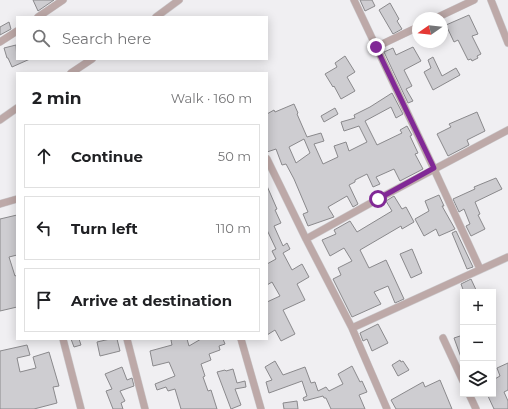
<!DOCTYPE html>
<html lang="en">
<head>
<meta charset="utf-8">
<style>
	:root { --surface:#fff; --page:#f2f2f2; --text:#202124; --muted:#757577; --line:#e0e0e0 }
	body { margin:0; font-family:Montserrat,sans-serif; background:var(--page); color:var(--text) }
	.controls { position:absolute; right:12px; bottom:12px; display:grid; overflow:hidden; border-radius:0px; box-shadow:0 2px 10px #0003 }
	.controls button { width:36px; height:36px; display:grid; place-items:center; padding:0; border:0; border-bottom:1px solid var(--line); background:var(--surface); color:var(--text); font:20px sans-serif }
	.compass { position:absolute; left:412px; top:12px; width:36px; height:36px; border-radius:50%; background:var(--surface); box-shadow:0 2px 10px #0003; rotate:256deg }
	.stop { position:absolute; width:12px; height:12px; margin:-9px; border:3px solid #812996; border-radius:50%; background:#fff }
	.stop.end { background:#812996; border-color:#fff; box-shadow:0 1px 4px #0008 }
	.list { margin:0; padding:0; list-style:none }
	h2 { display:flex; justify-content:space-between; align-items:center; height:52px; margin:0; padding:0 16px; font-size:17px }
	h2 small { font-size:13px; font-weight:400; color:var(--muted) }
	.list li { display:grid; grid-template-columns:26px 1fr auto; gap:12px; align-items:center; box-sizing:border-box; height:64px; margin:0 8px 8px; padding:0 8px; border:1px solid var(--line); border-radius:0px }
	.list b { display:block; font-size:15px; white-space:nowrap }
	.list em { font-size:13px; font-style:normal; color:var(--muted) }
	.icon { flex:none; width:22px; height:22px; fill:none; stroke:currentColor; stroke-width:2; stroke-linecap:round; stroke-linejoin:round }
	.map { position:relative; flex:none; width:508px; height:409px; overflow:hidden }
	.search { position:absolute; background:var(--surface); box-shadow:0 2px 10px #0003; left:16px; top:16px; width:252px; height:44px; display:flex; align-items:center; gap:10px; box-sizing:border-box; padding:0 14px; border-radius:0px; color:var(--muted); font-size:15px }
	.panel { position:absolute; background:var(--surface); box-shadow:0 2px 10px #0003; left:16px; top:72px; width:252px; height:268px; border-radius:0px }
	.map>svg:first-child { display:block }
	.building { fill:#cecdd1; stroke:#8a898c; fill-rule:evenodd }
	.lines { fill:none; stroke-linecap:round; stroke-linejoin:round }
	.minor-casing { stroke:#cdcccf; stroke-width:8 }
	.minor { stroke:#bda9a8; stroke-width:7 }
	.route { stroke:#812996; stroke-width:5 }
</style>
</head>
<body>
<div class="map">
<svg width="508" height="409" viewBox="0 0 508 409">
	<rect width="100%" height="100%" fill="#f0eff2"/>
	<!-- building -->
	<path class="building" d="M33 0H54L38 11Z
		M360 0H372L375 6 365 11Z
		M390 3 399 19 397 21 402 29 393 34 379 10Z
		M469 15 478 34 472 36 481 54 477 56 478 58 472 61 471 59 468 60 458 40 454 42 446 25Z
		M9 22 11 29 0 35V27Z
		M16 45 17 59H30L12 67 8 58H7L4 48Z
		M413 47 421 61 404 70 412 86 406 89 413 101 408 103 384 52 393 48 396 55Z
		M345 56 355 72 347 77 355 91 341 99 334 86 333 87 325 74 337 67 335 63Z
		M433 57 442 76 456 68 460 75 433 90 424 72 431 68 428 60Z
		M392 93 403 114 396 118 391 107 365 121 377 145 402 133 400 130 407 126 412 135 410 136 418 153 415 154 423 169 400 181 394 169 376 177 380 184 373 187 367 174 355 180V182L349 185 358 204 353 207 347 196 328 207 334 217 308 226 303 214 308 212 294 179 286 164 282 165 276 149 267 152V114L274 110 275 112 294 104 298 113 297 114 307 137 321 133 324 141 314 144 323 164 338 157 334 146 346 142 349 151 367 142 359 126 344 131 341 122 355 118 354 115 370 107ZM304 139 310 153 296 163 289 147Z
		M335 108 338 114 324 122 321 116Z
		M477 112 485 131 467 140 469 145 448 156 437 134 451 127 449 124Z
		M496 178 502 189 475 202 480 214 478 215 485 229 471 236 466 226 470 224 464 209 459 212 453 199 475 189 474 187Z
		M267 186 277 209 275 210 281 223 274 226 283 246 287 243 290 249 283 253 292 270 302 264 309 277 297 284 305 300 283 310 295 334 281 341 275 330 267 335V302L280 296 272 282 267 285V264L276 259 272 251 276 249 267 230Z
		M439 195 444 206H442L455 229 439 236 436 229 424 236 415 219 429 211 425 201Z
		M394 196 402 209 406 207 414 222 402 229 401 226 360 250 369 268 386 260 404 299 395 303 388 286 374 292 381 304 352 317 333 279 341 275 338 268 352 261 344 248 330 256 322 240 336 234 334 230 350 221 357 232 392 211 386 201Z
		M17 215V255L9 257 15 276 17 275V307L0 311V219Z
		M456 231 473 267 467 269 452 233Z
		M412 249 422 273 411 278 400 254Z
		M471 279 477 292H464L461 284Z
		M378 324 388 343 372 351 367 339 363 341 360 333Z
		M463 335V360H462L454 338Z
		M71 339H79L81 345 74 347Z
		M110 339H117L120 351 100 356 97 342Z
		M174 339H187L189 346 201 339H223L225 344 219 346 220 350 209 354 211 360 201 364 205 376 203 377 208 391 211 390 217 409H181L175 389 168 391 166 387 157 390 155 384 175 376 169 362 153 366 150 351 172 345 171 340Z
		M27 345 30 355 17 358 20 372 36 368 33 357 49 352 59 386 53 387 57 403 34 409H0V351Z
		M400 360 401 362 403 361 409 370 398 376 392 365Z
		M275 361 283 375 305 367 311 383 315 382 318 391 326 387 329 391 343 384 338 374 352 366 360 382 362 381 367 392 359 395 365 409H331L326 398H324L323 396 304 401 303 398 307 396 302 381 269 393 266 382 272 380 265 367Z
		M508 363V390L504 392 508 401V409H494L487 394H493V380L500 376 497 368Z
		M122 367 127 380 132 378 134 386 120 391 125 401 121 403 123 409H113L106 391 112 389 105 374Z
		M233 369 237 383 245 381 246 387 235 389 241 405 231 409 217 372 225 370 226 371Z
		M440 380 452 409H396L391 400 423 382 425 387Z
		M297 401 298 409H284L283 403Z"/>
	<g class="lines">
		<defs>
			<path id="minor" d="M354 0 434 169 480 269
				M491 0 508 43
				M38 17 63 0
				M156 17 179 0
				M436 18 474 0
				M0 42 17 31
				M376 47 418 27
				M71 73 92 59
				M0 120 17 108
				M267 159 306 239 352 328 387 409
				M0 204 17 199
				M306 239 378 199 508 130
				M352 328 508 257
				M443 338 463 381
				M63 339 81 409
				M127 339 145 409
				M241 339 261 409
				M469 394 476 409"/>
		</defs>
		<!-- minor casing -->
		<use href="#minor" class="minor-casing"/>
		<!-- minor -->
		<use href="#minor" class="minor"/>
	</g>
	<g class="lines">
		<!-- route -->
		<path class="route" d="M376 47 434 168 378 199"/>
	</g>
</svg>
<div class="controls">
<button>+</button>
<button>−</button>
<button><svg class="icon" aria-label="layers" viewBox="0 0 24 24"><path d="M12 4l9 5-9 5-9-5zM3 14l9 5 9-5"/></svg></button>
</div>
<svg class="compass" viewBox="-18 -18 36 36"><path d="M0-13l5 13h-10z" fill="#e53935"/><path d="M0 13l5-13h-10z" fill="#757577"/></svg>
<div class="stop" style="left:378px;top:199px"></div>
<div class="stop end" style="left:376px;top:47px"></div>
<div class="search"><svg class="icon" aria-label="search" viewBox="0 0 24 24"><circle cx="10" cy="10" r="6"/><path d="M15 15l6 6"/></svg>Search here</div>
<section class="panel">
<h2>2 min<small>Walk · 160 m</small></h2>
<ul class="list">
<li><svg class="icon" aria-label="ahead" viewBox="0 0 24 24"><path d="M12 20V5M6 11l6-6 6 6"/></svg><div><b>Continue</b></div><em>50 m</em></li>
<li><svg class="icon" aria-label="left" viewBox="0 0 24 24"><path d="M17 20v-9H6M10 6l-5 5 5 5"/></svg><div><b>Turn left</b></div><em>110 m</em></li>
<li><svg class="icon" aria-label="arrive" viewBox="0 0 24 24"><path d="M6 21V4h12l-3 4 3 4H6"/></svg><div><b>Arrive at destination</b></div></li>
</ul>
</section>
</div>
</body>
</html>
